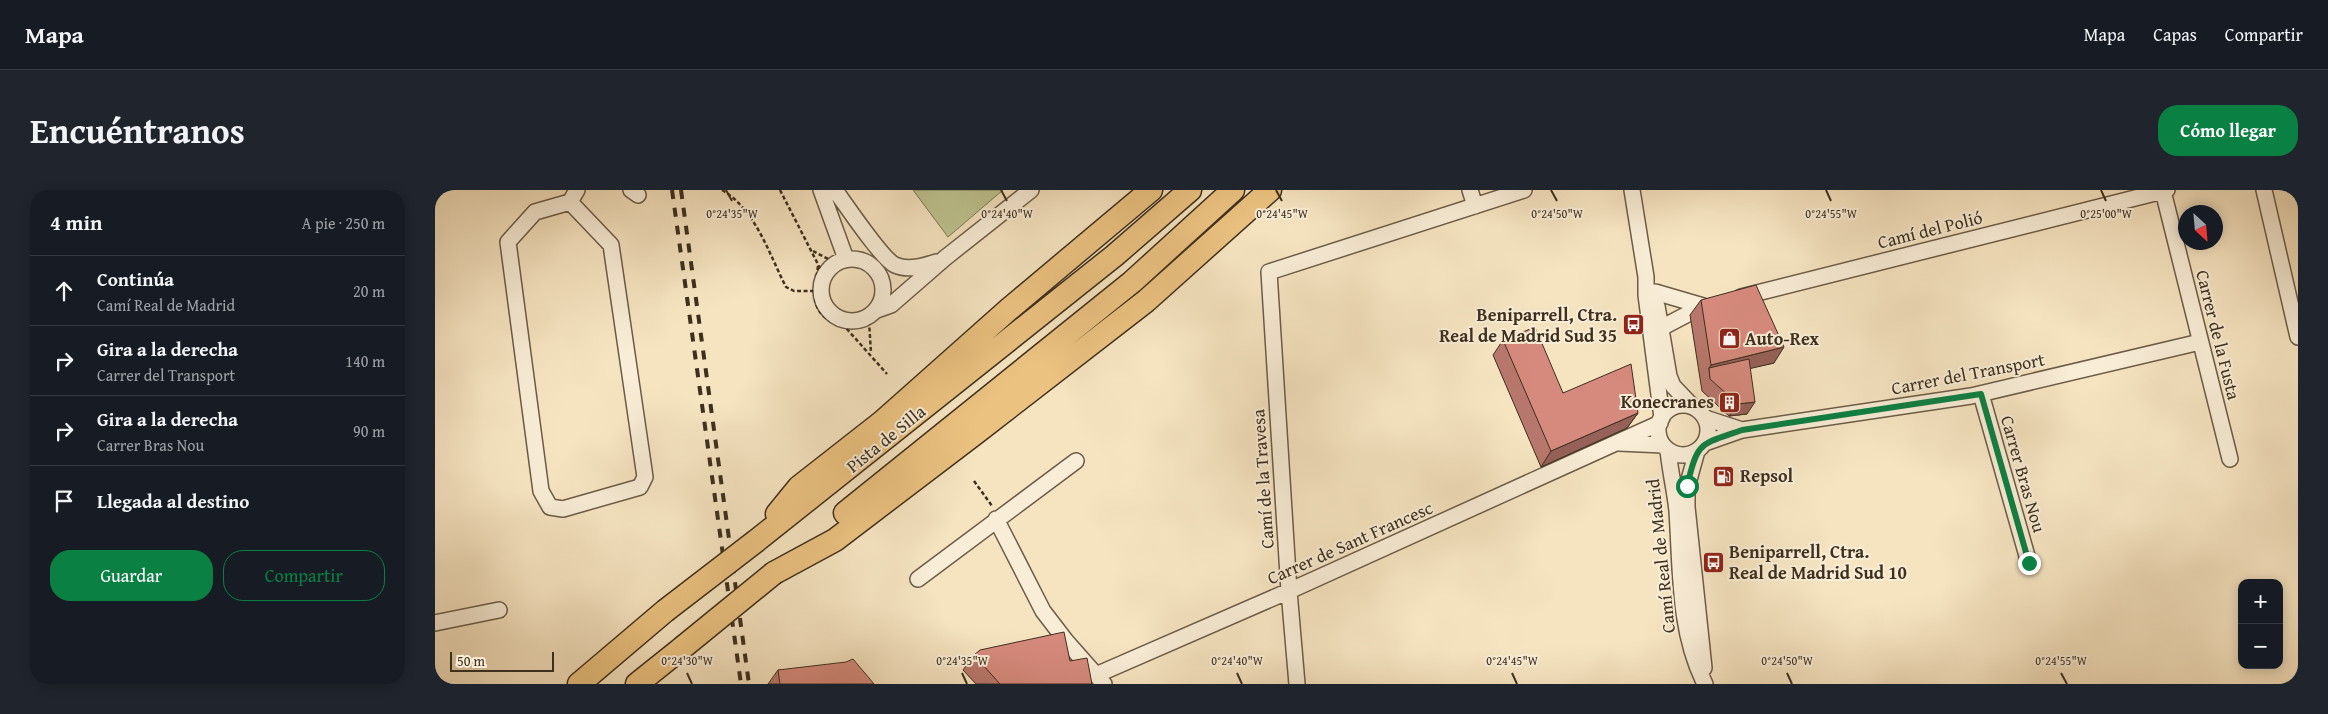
<!DOCTYPE html>
<html lang="es">
<head>
<meta charset="utf-8">
<style>
	:root { --surface:#171b24; --page:#20242c; --text:#f1f3f6; --muted:#9ea1a6; --line:#363941; --accent:#0b8043 }
	body { margin:0; font-family:"Gentium Book Plus",serif; background:var(--page); color:var(--text) }
	.controls { position:absolute; right:15px; bottom:15px; display:grid; overflow:hidden; border-radius:10px; box-shadow:0 2px 12px #0003 }
	.controls button { width:45px; height:45px; display:grid; place-items:center; padding:0; border:0; border-bottom:1px solid var(--line); background:var(--surface); color:var(--text); font:25px sans-serif }
	.compass { position:absolute; left:1743px; top:15px; width:45px; height:45px; border-radius:50%; background:var(--surface); box-shadow:0 2px 12px #0003; rotate:154deg }
	.scale { position:absolute; left:15px; bottom:12px; width:104px; box-sizing:border-box; padding-left:5px; border:2px solid #3e2f1e; border-top:0; font-size:14px; line-height:18px; white-space:nowrap; color:#3e2f1e; -webkit-text-stroke:4px #f9edd7; paint-order:stroke }
	.stop { position:absolute; width:15px; height:15px; margin:-11px; border:4px solid #0b8043; border-radius:50%; background:#fff }
	.stop.end { background:#0b8043; border-color:#fff; box-shadow:0 1px 5px #0008 }
	.list { margin:0; padding:0; list-style:none }
	h2 { display:flex; justify-content:space-between; align-items:center; height:65px; margin:0; padding:0 20px; font-size:21px }
	h2 small { font-size:16px; font-weight:400; color:var(--muted) }
	.list li { display:grid; grid-template-columns:32px 1fr auto; gap:15px; align-items:center; box-sizing:border-box; height:70px; padding:0 20px; border-top:1px solid var(--line) }
	.list b { display:block; font-size:19px; white-space:nowrap }
	.list p { margin:0; font-size:16px; white-space:nowrap; color:var(--muted) }
	.list em { font-size:16px; font-style:normal; color:var(--muted) }
	.actions { display:flex; gap:10px; padding:15px 20px }
	.actions a { flex:1; padding:11px 0; border:1px solid var(--accent); border-radius:20px; text-align:center; font-size:18px; color:var(--accent) }
	.actions .main { background:var(--accent); color:#fff }
	.icon { flex:none; width:28px; height:28px; fill:none; stroke:currentColor; stroke-width:2; stroke-linecap:round; stroke-linejoin:round }
	.map { position:relative; flex:none; width:1863px; height:494px; overflow:hidden; border-radius:20px }
	header { display:flex; align-items:center; gap:30px; box-sizing:border-box; height:70px; padding:0 25px; background:var(--surface); border-bottom:1px solid var(--line) }
	header strong { font-size:24px }
	nav { display:flex; gap:28px; margin-inline-start:auto; font-size:18px }
	.intro { display:flex; align-items:center; justify-content:space-between; box-sizing:border-box; height:120px; padding:0 30px }
	h1 { margin:0; font-size:35px }
	.button { padding:12px 22px; border-radius:20px; background:var(--accent); color:#fff; font-size:18px; font-weight:700 }
	main { display:flex; gap:30px; padding:0 30px }
	aside { flex:1; background:var(--surface); border-radius:20px; box-shadow:0 2px 12px #0003 }
	.map>svg:first-child { display:block }
	.green { fill:#bec491; stroke:#7e7a58 }
	.lines { fill:none; stroke-linecap:round; stroke-linejoin:round }
	.minor-casing { stroke:#6c5c47; stroke-width:18 }
	.highway-casing { stroke:#3e2f1e; stroke-width:25 }
	.path { stroke:#3e2f1e; stroke-width:2.5; stroke-dasharray:4 2.5; stroke-linecap:butt }
	.minor { stroke:#f9edd7; stroke-width:15 }
	.highway { stroke:#ebc280; stroke-width:22 }
	.rail { stroke:#3e2f1e; stroke-width:4; stroke-dasharray:9 9; stroke-linecap:butt }
	.highway-bridge-casing { stroke:#3e2f1e; stroke-width:25; stroke-linecap:butt }
	.highway-bridge { stroke:#ebc280; stroke-width:22 }
	.wall { fill:#b8776c; stroke:#3e2f1e }
	.shaded-wall { fill:#966158; stroke:#3e2f1e }
	.building { fill:#d68a7d; stroke:#3e2f1e }
	.route { stroke:#0b8043; stroke-width:6 }
	.ticks { fill:none; stroke:#3e2f1e; stroke-width:2 }
	.labels { text-anchor:middle; stroke-width:4; stroke-linejoin:round; paint-order:stroke }
	.street-label { font-size:18px; fill:#3e2f1e; stroke:#f9edd7 }
	.poi-label { font-size:18px; font-weight:bold; fill:#3e2f1e; stroke:#f9edd7; text-anchor:start }
	.ticks-label { font-size:12px; text-anchor:middle; fill:#3e2f1e; stroke:#f9edd7; stroke-width:4; stroke-linejoin:round; paint-order:stroke }
</style>
</head>
<body>
<header>
<strong>Mapa</strong>
<nav><a>Mapa</a><a>Capas</a><a>Compartir</a></nav>
</header>
<div class="intro"><h1>Encuéntranos</h1><a class="button">Cómo llegar</a></div>
<main>
<aside>
<h2>4 min<small>A pie · 250 m</small></h2>
<ul class="list">
<li><svg class="icon" aria-label="ahead" viewBox="0 0 24 24"><path d="M12 20V5M6 11l6-6 6 6"/></svg><div><b>Continúa</b><p>Camí Real de Madrid</p></div><em>20 m</em></li>
<li><svg class="icon" aria-label="right" viewBox="0 0 24 24"><path d="M7 20v-9h11M14 6l5 5-5 5"/></svg><div><b>Gira a la derecha</b><p>Carrer del Transport</p></div><em>140 m</em></li>
<li><svg class="icon" aria-label="right" viewBox="0 0 24 24"><path d="M7 20v-9h11M14 6l5 5-5 5"/></svg><div><b>Gira a la derecha</b><p>Carrer Bras Nou</p></div><em>90 m</em></li>
<li><svg class="icon" aria-label="arrive" viewBox="0 0 24 24"><path d="M6 21V4h12l-3 4 3 4H6"/></svg><div><b>Llegada al destino</b></div></li>
</ul>
<div class="actions"><a class="main">Guardar</a><a>Compartir</a></div>
</aside>
<div class="map">
<svg width="1863" height="494" viewBox="0 0 1863 494">
	<rect width="100%" height="100%" fill="#f6e4c1"/>
	<filter id="stains"><feTurbulence type="fractalNoise" baseFrequency=".004" numOctaves="4"/><feColorMatrix values="0 0 0 0 .2 0 0 0 0 .09 0 0 0 0 .02 0 0 0 .5 -.17"/></filter>
	<radialGradient id="worn" r=".72"><stop offset=".6" stop-color="#630" stop-opacity="0"/><stop offset="1" stop-color="#630" stop-opacity=".3"/></radialGradient>
	<!-- green -->
	<path class="green" d="M478 0H568L513 47Z"/>
	<g class="lines">
		<defs>
			<path id="minor" d="M196 0 203 5
				M386 0 411 69
				M400 0C411 15 447 69 460 75 473 81 489 76 501 72
				M1035 0 1040 16
				M1197 0 1211 87V105L1227 228
				M1829 0 1863 147
				M1728 1 1795 269
				M135 12 176 55 210 287 205 297 128 319 115 317 106 301 73 52 100 22 135 12 142 0
				M386 100a31 31 0 1 1 62 0a31 31 0 1 1-62 0Z
				M1220 102 1268 116 1226 138
				M1306 107 1732 0
				M1222 116 1234 186 1238 196 1258 217
				M442 120 456 115 510 68 596 0
				M1546 204 1594 373
				M1223 240a25 25 0 1 1 50 0a25 25 0 1 1-50 0Z
				M1270 228 1307 240
				M1184 253 1228 255
				M1270 253 1307 240 1536 206 1765 152
				M1233 260C1235 281 1240 301 1242 321 1246 379 1243 441 1270 494
				M1262 261 1252 297V317L1269 478
				M561 329 608 421 631 451 669 494
				M483 389 641 271
				M0 433 64 420
				M661 485 854 401 1225 233
				M862 494 854 401 834 82 1089 0"/>
			<path id="highway" d="M410 323 697 92 798 0
				M342 324 364 297 447 232 573 120 716 0
				M321 351 679 66 755 0
				M339 383 400 350 542 242 711 111 835 0
				M144 494 230 421
				M202 494 247 458"/>
		</defs>
		<!-- minor casing -->
		<use href="#minor" class="minor-casing"/>
		<!-- highway casing -->
		<use href="#highway" class="highway-casing"/>
		<!-- path -->
		<path class="path" d="M287 0C321 20 334 64 351 97L359 101H386
			M345 0 389 86
			M378 61 397 71
			M383 76C379 109 373 125 411 137
			M403 129 452 184
			M434 131 436 163
			M539 291 557 316"/>
		<!-- minor -->
		<use href="#minor" class="minor"/>
		<!-- highway -->
		<use href="#highway" class="highway"/>
		<!-- rail -->
		<path class="rail" d="M237 0 306 494
			M246 0 314 494"/>
		<defs>
			<path id="highway-bridge" d="M230 421 321 351
				M247 458 339 383"/>
		</defs>
		<!-- highway-bridge casing -->
		<use href="#highway-bridge" class="highway-bridge-casing"/>
		<!-- highway-bridge -->
		<use href="#highway-bridge" class="highway-bridge"/>
	</g>
	<!-- wall -->
	<path class="wall" d="M1266 110 1339 173 1315 178 1312 224 1294 226 1267 201 1255 125Z
		M1068 150 1128 203 1203 223 1192 238 1106 277 1058 165Z
		M539 465 635 471 657 494H541L528 480Z
		M343 480 439 494H333Z"/>
	<!-- shaded-wall -->
	<path class="shaded-wall" d="M1349 157 1339 173 1275 188 1274 178 1276 175Z
		M1320 212 1312 224 1294 226 1303 214Z
		M1203 223 1192 238 1106 277 1116 261Z"/>
	<!-- building -->
	<path class="building" d="M1321 95 1349 157 1276 175 1266 110Z
		M1100 137 1128 203 1196 174 1203 223 1116 261 1068 150Z
		M1314 169 1320 212 1303 214 1275 189 1274 178Z
		M629 442 635 471 652 468 657 494H565L539 465 545 460Z
		M418 469 439 494H345L343 480 411 472Z"/>
	<g class="lines">
		<!-- route -->
		<path class="route" d="M1252 296C1263 251 1264 255 1307 240L1546 204 1594 373"/>
	</g>
	<!-- ticks -->
	<path class="ticks" d="M291 0 297 11M566 0 572 11M841 0 847 11M1116 0 1122 11M1391 0 1396 11M1666 0 1671 11M252 483 257 494M527 483 532 494M802 483 807 494M1077 483 1082 494M1352 483 1357 494M1626 483 1632 494"/>
	<!-- icons -->
	<defs>
		<symbol id="bus-square" viewBox="-11 -11 22 22"><rect x="-9" y="-9" width="18" height="18" rx="4" fill="#8f2418" stroke="#f9edd7"/><path d="M-5-6H5V4H4V6H2V4H-2V6H-4V4H-5ZM-3.5-4V0h7V-4ZM-3.5 1.2v1.5H-2V1.2ZM2 1.2v1.5H3.5V1.2Z" fill="#fff"/></symbol>
		<symbol id="shop-square" viewBox="-11 -11 22 22"><rect x="-9" y="-9" width="18" height="18" rx="4" fill="#8f2418" stroke="#f9edd7"/><path d="M-5-2.5h2.3a2.7 3.5 0 0 1 5.4 0H5L5.5 6h-11ZM-1.5-2.5h3a1.5 2.3 0 0 0-3 0Z" fill="#fff"/></symbol>
		<symbol id="building-square" viewBox="-11 -11 22 22"><rect x="-9" y="-9" width="18" height="18" rx="4" fill="#8f2418" stroke="#f9edd7"/><path d="M-4-6H4V6H1V3H-1V6H-4ZM-2.5-4.3h1.7v1.8h-1.7ZM.8-4.3h1.7v1.8H.8ZM-2.5-1h1.7V.8h-1.7ZM.8-1h1.7V.8H.8Z" fill="#fff"/></symbol>
		<symbol id="fuel-square" viewBox="-11 -11 22 22"><rect x="-9" y="-9" width="18" height="18" rx="4" fill="#8f2418" stroke="#f9edd7"/><path d="M-5.5-6h7V0h2V4h1.3V-2.5L3-4.5l.8-.8L6-3V5H2.5V1h-1V6h-7ZM-4.2-4.7v3.2H.2V-4.7Z" fill="#fff"/></symbol>
	</defs>
	<g fill-rule="evenodd">
		<use href="#bus-square" x="1186" y="122" width="25" height="25"/>
		<use href="#shop-square" x="1282" y="136" width="25" height="25"/>
		<use href="#building-square" x="1282" y="200" width="25" height="25"/>
		<use href="#fuel-square" x="1276" y="274" width="25" height="25"/>
		<use href="#bus-square" x="1266" y="360" width="25" height="25"/>
	</g>
	<g class="labels">
		<!-- street labels -->
		<g class="street-label">
			<text transform="translate(1495 40) rotate(-14)" y="6">Camí del Polió</text>
			<text transform="translate(1783 145) rotate(76)" y="6">Carrer de la Fusta</text>
			<text transform="translate(1533 184) rotate(-11)" y="6">Carrer del Transport</text>
			<text transform="translate(451 249) rotate(-39)" y="6">Pista de Silla</text>
			<text transform="translate(1588 284) rotate(74)" y="6">Carrer Bras Nou</text>
			<text transform="translate(828 289) rotate(-94)" y="6">Camí de la Travesa</text>
			<text transform="translate(915 353) rotate(-24)" y="6">Carrer de Sant Francesc</text>
			<text transform="translate(1226 366) rotate(-96)" y="6">Camí Real de Madrid</text>
		</g>
		<!-- poi labels -->
		<g class="poi-label">
			<text x="1182" y="131" text-anchor="end">Beniparrell, Ctra.<tspan x="1182" dy="21">Real de Madrid Sud 35</tspan></text>
			<text x="1310" y="155">Auto-Rex</text>
			<text x="1279" y="218" text-anchor="end">Konecranes</text>
			<text x="1305" y="292">Repsol</text>
			<text x="1294" y="368">Beniparrell, Ctra.<tspan x="1294" dy="21">Real de Madrid Sud 10</tspan></text>
		</g>
	</g>
	<g class="ticks-label">
		<text x="297" y="28">0°24'35"W</text>
		<text x="572" y="28">0°24'40"W</text>
		<text x="847" y="28">0°24'45"W</text>
		<text x="1396" y="28">0°24'55"W</text>
		<text x="1671" y="28">0°25'00"W</text>
		<text x="1122" y="28">0°24'50"W</text>
		<text x="252" y="475">0°24'30"W</text>
		<text x="527" y="475">0°24'35"W</text>
		<text x="802" y="475">0°24'40"W</text>
		<text x="1077" y="475">0°24'45"W</text>
		<text x="1352" y="475">0°24'50"W</text>
		<text x="1626" y="475">0°24'55"W</text>
	</g>
	<rect width="100%" height="100%" filter="url(#stains)"/>
	<rect width="100%" height="100%" fill="url(#worn)"/>
</svg>
<div class="controls">
<button>+</button>
<button>−</button>
</div>
<svg class="compass" viewBox="-18 -18 36 36"><path d="M0-13l5 13h-10z" fill="#e53935"/><path d="M0 13l5-13h-10z" fill="#9ea1a6"/></svg>
<div class="scale">50 m</div>
<div class="stop" style="left:1252px;top:296px"></div>
<div class="stop end" style="left:1594px;top:373px"></div>
</div>
</main>
</body>
</html>
